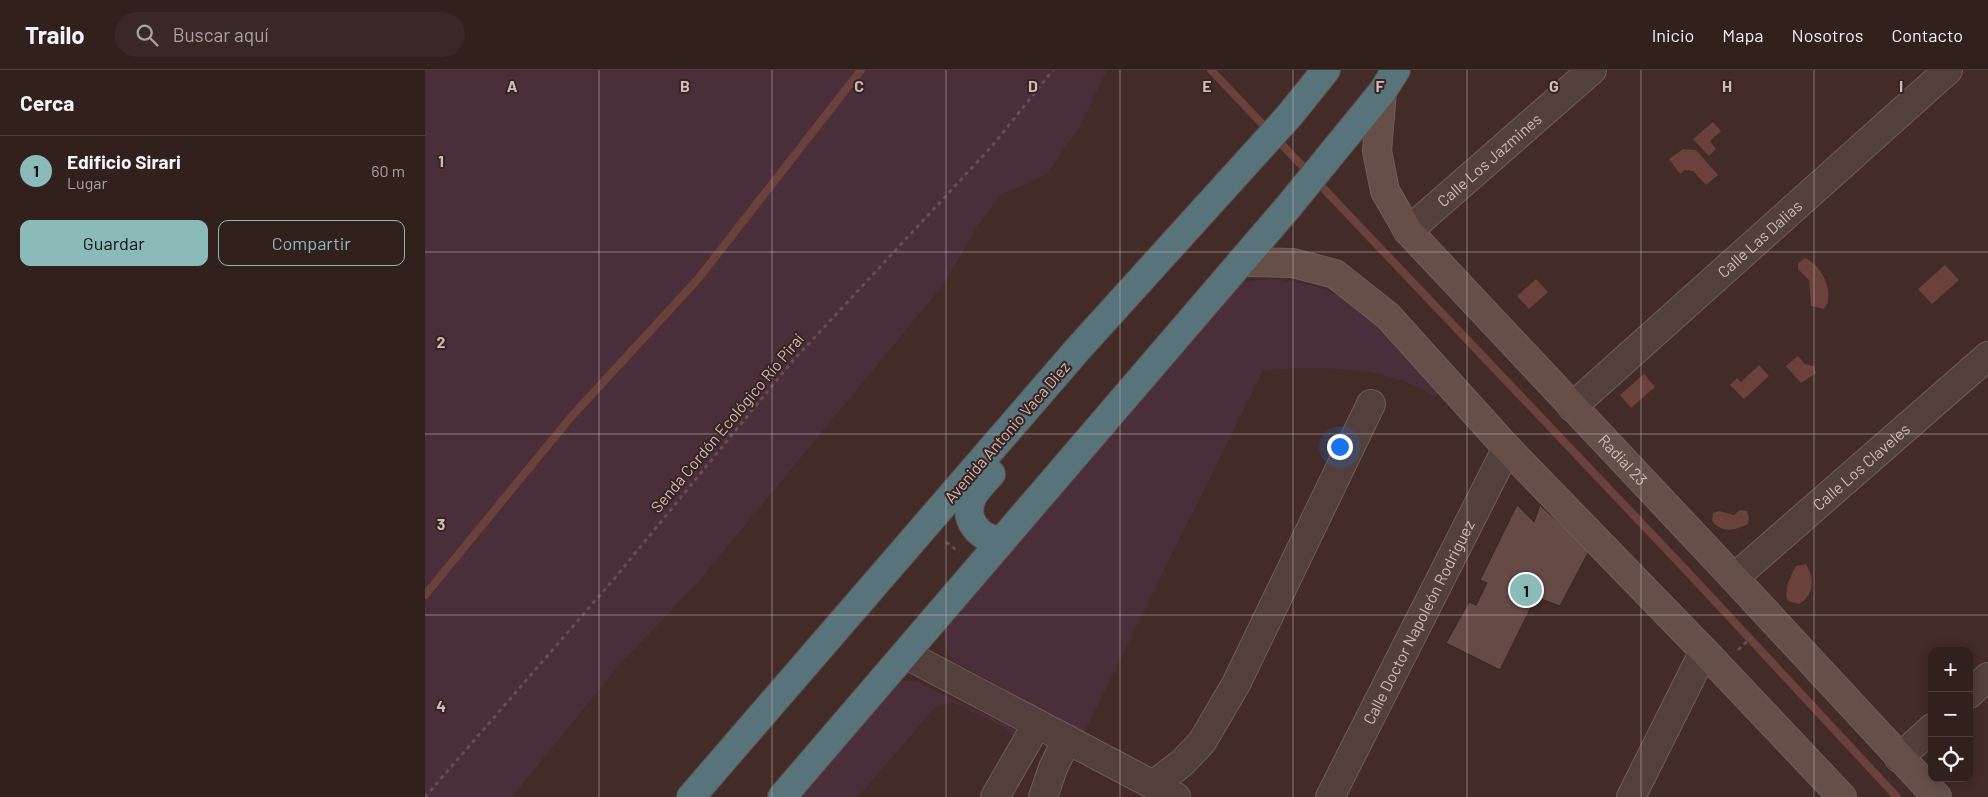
<!DOCTYPE html>
<html lang="es">
<head>
<meta charset="utf-8">
<style>
	:root { --surface:#32201d; --page:#3a2826; --text:#f1f3f6; --muted:#a8a3a4; --line:#4d3e3b; --accent:#8bbbb9 }
	body { margin:0; font-family:Barlow,sans-serif; background:var(--page); color:var(--text) }
	.controls { position:absolute; right:15px; bottom:15px; display:grid; overflow:hidden; border-radius:10px; box-shadow:0 2px 12px #0003 }
	.controls button { width:45px; height:45px; display:grid; place-items:center; padding:0; border:0; border-bottom:1px solid var(--line); background:var(--surface); color:var(--text); font:25px sans-serif }
	.you { position:absolute; left:914px; top:376px; width:18px; height:18px; margin:-12px; border:4px solid #fff; border-radius:50%; background:#1a73e8; box-shadow:0 0 0 8px #1a73e833 }
	.badge { display:grid; place-items:center; width:32px; height:32px; border-radius:50%; background:var(--accent); color:#111; font-size:16px; font-weight:700 }
	.pin { position:absolute; translate:-50% -50%; border:2px solid #fff; box-shadow:0 1px 5px #0006 }
	.list { margin:0; padding:0; list-style:none }
	h2 { display:flex; justify-content:space-between; align-items:center; height:65px; margin:0; padding:0 20px; font-size:21px }
	h2 small { font-size:16px; font-weight:400; color:var(--muted) }
	.list li { display:grid; grid-template-columns:32px 1fr auto; gap:15px; align-items:center; box-sizing:border-box; height:70px; padding:0 20px; border-top:1px solid var(--line) }
	.list b { display:block; font-size:19px; white-space:nowrap }
	.list p { margin:0; font-size:16px; white-space:nowrap; color:var(--muted) }
	.list em { font-size:16px; font-style:normal; color:var(--muted) }
	.actions { display:flex; gap:10px; padding:15px 20px }
	.actions a { flex:1; padding:11px 0; border:1px solid var(--accent); border-radius:10px; text-align:center; font-size:18px; color:var(--accent) }
	.actions .main { background:var(--accent); color:#111 }
	.icon { flex:none; width:28px; height:28px; fill:none; stroke:currentColor; stroke-width:2; stroke-linecap:round; stroke-linejoin:round }
	.map { position:relative; flex:none; width:1563px; height:727px; overflow:hidden }
	header { display:flex; align-items:center; gap:30px; box-sizing:border-box; height:70px; padding:0 25px; background:var(--surface); border-bottom:1px solid var(--line) }
	header strong { font-size:24px }
	nav { display:flex; gap:28px; margin-inline-start:auto; font-size:18px }
	.search { width:350px; height:45px; background:var(--page); display:flex; align-items:center; gap:12px; box-sizing:border-box; padding:0 18px; border-radius:28px; color:var(--muted); font-size:19px }
	main { display:flex }
	aside { flex:1; background:var(--surface) }
	.map>svg:first-child { display:block }
	.green { fill:#4a2f3b }
	.water { fill:#6a413b }
	.lines { fill:none; stroke-linecap:round; stroke-linejoin:round }
	.stream { stroke:#6a413b; stroke-width:8 }
	.building { fill:#654a46; stroke:#3a2522 }
	.street-casing { stroke:#705d5a; stroke-width:30 }
	.secondary-casing { stroke:#705d5a; stroke-width:30 }
	.highway-casing { stroke:#5d4946; stroke-width:30 }
	.path { stroke:#654c55; stroke-width:3; stroke-dasharray:4 4; stroke-linecap:butt }
	.street { stroke:#533f3b; stroke-width:28 }
	.secondary { stroke:#664f49; stroke-width:28 }
	.highway { stroke:#587379; stroke-width:28 }
	.grid { fill:none; stroke:#cdbcb9; stroke-width:1; stroke-opacity:0.55 }
	.labels { text-anchor:middle; stroke-width:4; stroke-linejoin:round; paint-order:stroke }
	.street-label { font-size:16px; fill:#cdbcb9; stroke:#382320 }
	.grid-label { font-size:16px; text-anchor:middle; font-weight:bold; fill:#cdbcb9; stroke:#382320; stroke-width:4; stroke-linejoin:round; paint-order:stroke }
</style>
</head>
<body>
<header>
<strong>Trailo</strong>
<div class="search"><svg class="icon" aria-label="search" viewBox="0 0 24 24"><circle cx="10" cy="10" r="6"/><path d="M15 15l6 6"/></svg>Buscar aquí</div>
<nav><a>Inicio</a><a>Mapa</a><a>Nosotros</a><a>Contacto</a></nav>
</header>
<main>
<aside>
<h2>Cerca<small></small></h2>
<ul class="list">
<li><span class="badge">1</span><div><b>Edificio Sirari</b><p>Lugar</p></div><em>60 m</em></li>
</ul>
<div class="actions"><a class="main">Guardar</a><a>Compartir</a></div>
</aside>
<div class="map">
<svg width="1563" height="727" viewBox="0 0 1563 727">
	<rect width="100%" height="100%" fill="#432b27"/>
	<!-- green -->
	<path class="green" d="M0 0H682L655 56 622 104 574 126 551 159 518 215 269 517 194 595 87 727H0Z
		M850 209C872 212 894 215 913 226 954 248 984 288 1015 321L1010 327C963 295 893 296 838 300L659 663 530 592C520 582 517 570 522 557L818 213 834 210Z
		M481 611 493 612 586 657 592 663 586 666 579 657 529 633 511 636 433 727H373L474 612Z"/>
	<!-- water -->
	<path class="water" d="M1288 52 1296 61 1285 71 1291 79 1284 86 1268 69Z
		M1258 79 1271 80 1293 105 1281 115 1268 101 1259 100 1255 104 1244 89Z
		M1380 188C1397 195 1411 224 1399 239L1386 236 1384 210 1373 199V193Z
		M1520 195 1534 210 1507 234 1493 219Z
		M1111 209 1123 222 1104 239 1092 226Z
		M1373 286 1380 294 1389 296 1391 303 1376 313 1361 296Z
		M1334 295 1344 306 1319 329 1305 315 1312 308 1316 312Z
		M1219 304 1230 317 1206 338 1195 325Z
		M1315 440 1322 441 1324 447 1323 454C1310 461 1296 463 1287 451L1288 443 1294 441 1309 445Z
		M1381 494C1390 509 1389 525 1374 534L1363 531C1358 521 1366 505 1371 496Z"/>
	<g class="lines">
		<!-- stream -->
		<path class="stream" d="M786 0 1259 498 1472 727
			M0 525 146 347 273 209 436 0"/>
	</g>
	<!-- building -->
	<path class="building" d="M1092 435 1109 452 1115 435 1164 481 1135 536 1111 527 1075 600 1021 573 1044 532 1051 535 1062 513 1055 510Z"/>
	<g class="lines">
		<defs>
			<g id="street">
				<path id="s1" d="M983 161 1167 0"/>
				<path id="s2" d="M1147 337 1523 0"/>
				<path id="s3" d="M1309 508 1563 286"/>
				<path d="M480 584 751 727"/>
				<path d="M1544 624 1563 607"/>
				<path d="M1474 688 1507 658"/>
				<path d="M728 715 757 693 777 672 811 614 946 334"/>
				<path d="M570 727 612 654"/>
				<path d="M618 727 628 698 642 669"/>
				<path id="s4" d="M905 727 1082 378"/>
				<path d="M1206 727 1279 581"/>
			</g>
			<g id="secondary">
				<path id="s5" d="M957 22 952 81 960 121 983 161 1309 508 1512 727"/>
				<path d="M816 192 868 193 910 204 963 246 1082 378 1279 581 1417 727"/>
			</g>
			<path id="highway" d="M566 404C560 411 552 418 548 426 536 449 554 469 577 471
				M266 727 653 279 864 46 901 0
				M357 727 864 136 957 22 971 0"/>
		</defs>
		<!-- street casing -->
		<use href="#street" class="street-casing"/>
		<!-- secondary casing -->
		<use href="#secondary" class="secondary-casing"/>
		<!-- highway casing -->
		<use href="#highway" class="highway-casing"/>
		<!-- path -->
		<path class="path" d="M521 472 534 482
			M1313 580 1329 565
			M0 727 189 509 365 294 568 75 628 0"/>
		<!-- street -->
		<use href="#street" class="street"/>
		<!-- secondary -->
		<use href="#secondary" class="secondary"/>
		<!-- highway -->
		<use href="#highway" class="highway"/>
	</g>
	<!-- grid -->
	<path class="grid" d="M174 0V727M347 0V727M521 0V727M695 0V727M868 0V727M1042 0V727M1216 0V727M1389 0V727M0 182H1563M0 364H1563M0 545H1563"/>
	<g class="labels">
		<!-- street labels -->
		<g class="street-label">
			<text dy="6" stroke="none"><textPath href="#s1" startOffset="108">Calle Los Jazmines</textPath></text>
			<text dy="6" stroke="none"><textPath href="#s2" startOffset="252">Calle Las Dalias</textPath></text>
			<text transform="translate(302 353) rotate(-50)" y="6">Senda Cordón Ecológico Río Piraí</text>
			<text transform="translate(582 362) rotate(-49)" y="6">Avenida Antonio Vaca Diez</text>
			<text dy="6" stroke="none"><textPath href="#s5" startOffset="460">Radial 23</textPath></text>
			<text dy="6" stroke="none"><textPath href="#s3" startOffset="169">Calle Los Claveles</textPath></text>
			<text dy="6" stroke="none"><textPath href="#s4" startOffset="196">Calle Doctor Napoleón Rodriguez</textPath></text>
		</g>
	</g>
	<g class="grid-label">
		<text x="87" y="22">A</text>
		<text x="260" y="22">B</text>
		<text x="434" y="22">C</text>
		<text x="608" y="22">D</text>
		<text x="782" y="22">E</text>
		<text x="955" y="22">F</text>
		<text x="1129" y="22">G</text>
		<text x="1302" y="22">H</text>
		<text x="1476" y="22">I</text>
		<text x="16" y="97">1</text>
		<text x="16" y="278">2</text>
		<text x="16" y="460">3</text>
		<text x="16" y="642">4</text>
	</g>
</svg>
<div class="controls">
<button>+</button>
<button>−</button>
<button><svg class="icon" aria-label="locate" viewBox="0 0 24 24"><circle cx="12" cy="12" r="6"/><path d="M12 2v4M12 18v4M2 12h4M18 12h4"/></svg></button>
</div>
<div class="you"></div>
<div class="pin badge" style="left:1101px;top:520px">1</div>
</div>
</main>
</body>
</html>
